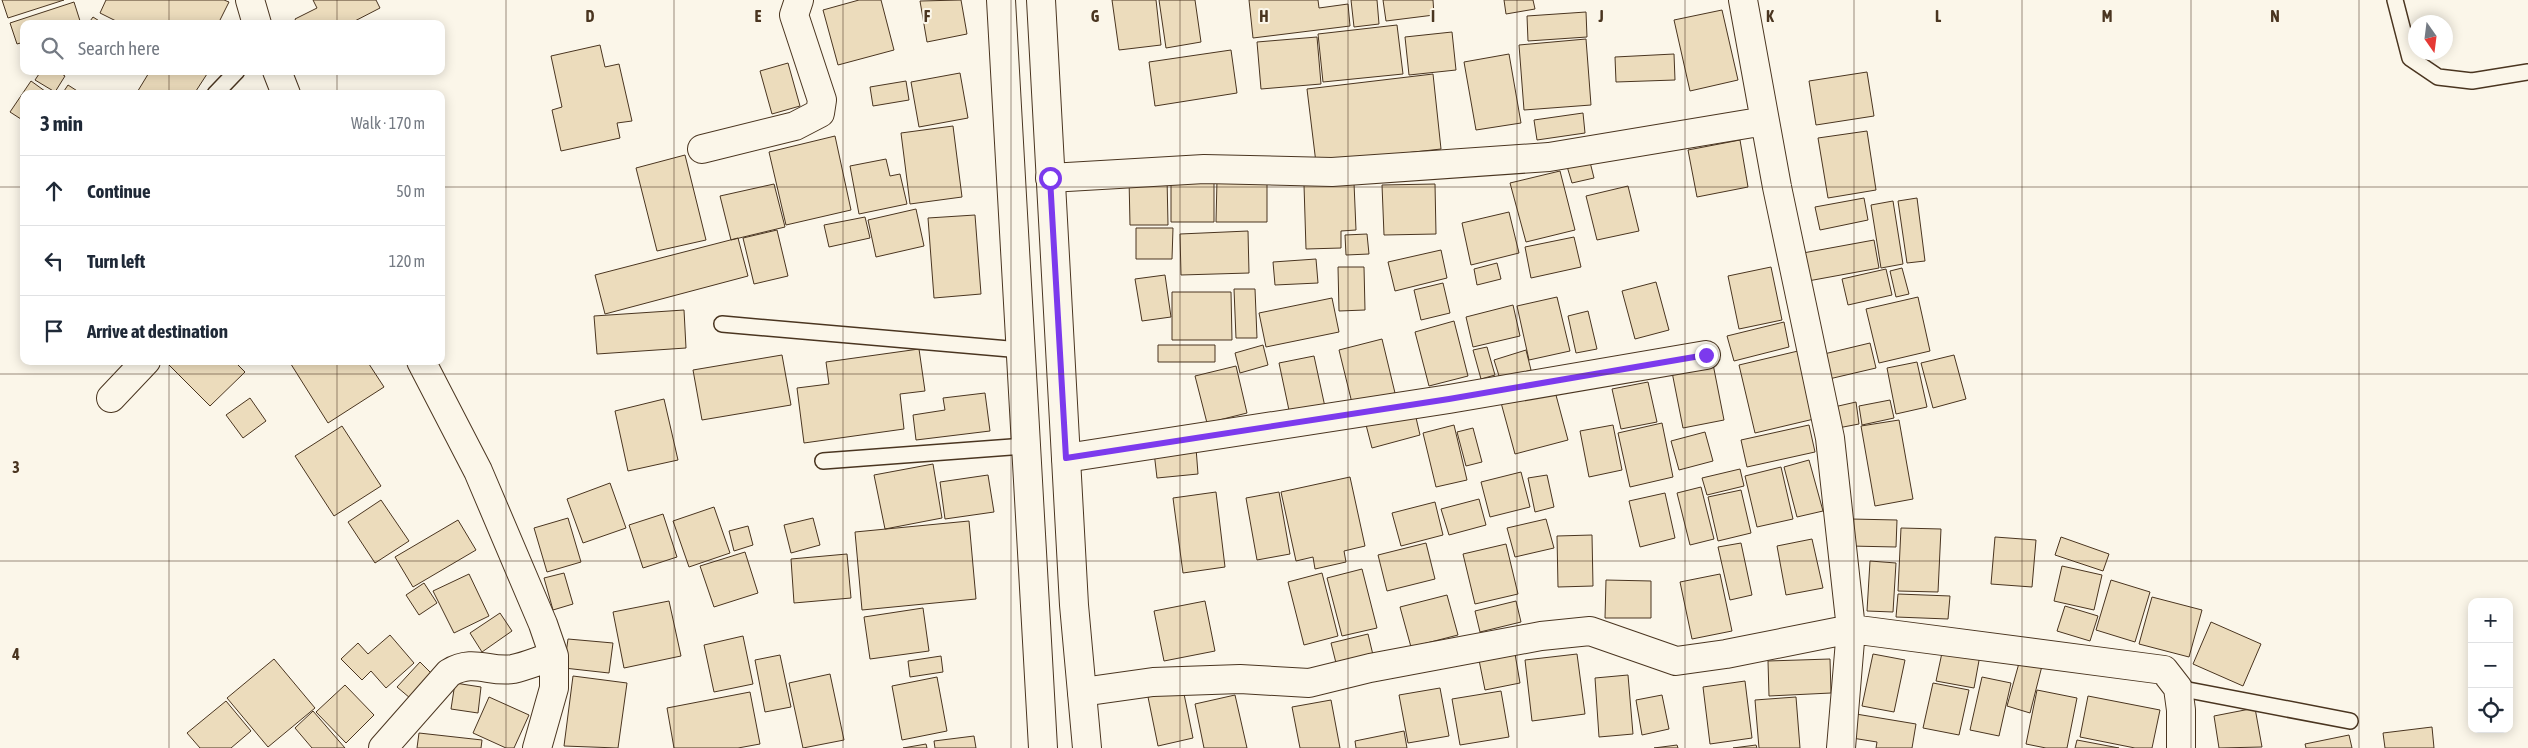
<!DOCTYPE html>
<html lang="en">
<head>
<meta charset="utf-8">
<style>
	:root { --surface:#fff; --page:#f2f2f3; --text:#1f2937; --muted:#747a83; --line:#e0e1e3 }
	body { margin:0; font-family:"Asap Condensed",sans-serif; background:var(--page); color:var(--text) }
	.controls { position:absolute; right:15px; bottom:15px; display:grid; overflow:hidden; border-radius:10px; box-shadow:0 2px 12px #0003 }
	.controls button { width:45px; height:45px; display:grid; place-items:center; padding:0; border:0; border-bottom:1px solid var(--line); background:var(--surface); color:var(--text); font:25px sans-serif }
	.compass { position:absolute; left:2408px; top:15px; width:45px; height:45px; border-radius:50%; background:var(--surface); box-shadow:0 2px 12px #0003; rotate:166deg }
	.stop { position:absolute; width:15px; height:15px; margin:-11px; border:4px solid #7c3aed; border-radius:50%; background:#fff }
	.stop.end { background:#7c3aed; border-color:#fff; box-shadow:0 1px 5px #0008 }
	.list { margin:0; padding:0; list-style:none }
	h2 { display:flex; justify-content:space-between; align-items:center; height:65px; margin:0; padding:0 20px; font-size:21px }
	h2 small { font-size:16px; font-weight:400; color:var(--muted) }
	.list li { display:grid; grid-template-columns:32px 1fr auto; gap:15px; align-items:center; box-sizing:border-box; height:70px; padding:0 20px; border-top:1px solid var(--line) }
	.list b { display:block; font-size:19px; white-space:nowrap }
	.list em { font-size:16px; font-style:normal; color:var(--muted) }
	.icon { flex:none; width:28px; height:28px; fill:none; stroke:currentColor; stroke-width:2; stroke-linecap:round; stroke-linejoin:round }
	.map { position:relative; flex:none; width:2528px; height:748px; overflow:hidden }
	.search { position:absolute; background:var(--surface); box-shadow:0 2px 12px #0003; left:20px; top:20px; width:425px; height:55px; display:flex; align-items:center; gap:12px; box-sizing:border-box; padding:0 18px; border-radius:10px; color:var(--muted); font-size:19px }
	.panel { position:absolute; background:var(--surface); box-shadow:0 2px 12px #0003; left:20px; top:90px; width:425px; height:275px; border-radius:10px }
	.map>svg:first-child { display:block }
	.building { fill:#ecdcbc; stroke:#4a3520 }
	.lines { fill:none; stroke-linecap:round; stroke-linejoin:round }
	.service-casing { stroke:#4a3520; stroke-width:18 }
	.minor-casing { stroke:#4a3520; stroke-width:30 }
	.primary-casing { stroke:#4a3520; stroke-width:30 }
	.service { stroke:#fbf6e9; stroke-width:15 }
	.minor { stroke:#fbf6e9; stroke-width:28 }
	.primary { stroke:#fbf6e9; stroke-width:28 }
	.route { stroke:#7c3aed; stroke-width:6 }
	.grid { fill:none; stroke:#4a3520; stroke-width:1; stroke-opacity:0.55 }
	.grid-label { font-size:16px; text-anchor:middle; font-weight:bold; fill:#4a3520; stroke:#fbf6e9; stroke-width:4; stroke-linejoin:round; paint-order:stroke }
</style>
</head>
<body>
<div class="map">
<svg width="2528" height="748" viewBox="0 0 2528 748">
	<rect width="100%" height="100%" fill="#fbf6e9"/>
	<!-- building -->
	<path class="building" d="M2 0H64L8 18Z
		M106 0H224L229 2 218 24H122L100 13Z
		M313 0H376L380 8 349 24H297L295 19 317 8Z
		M859 0H881L894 50 838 65 823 10Z
		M961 0 967 34 927 42 920 1Z
		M1112 0H1156L1161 45 1119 50Z
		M1159 0H1195L1201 42 1166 48Z
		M1249 0H1318L1319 8 1348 4 1350 26 1253 38Z
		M1351 0H1377L1379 24 1354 27Z
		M1383 0H1433L1434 15 1386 21Z
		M1504 0H1533L1535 9 1506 14Z
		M74 2 81 24H24V42L17 44 10 23Z
		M1722 10 1738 80 1690 91 1674 20Z
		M1586 12 1587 37 1528 41 1527 16Z
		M93 17 104 24H88Z
		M1397 25 1403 74 1323 82 1318 34Z
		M1452 32 1456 70 1409 75 1405 37Z
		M1317 37 1321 84 1261 89 1257 42Z
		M1586 39 1591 105 1524 110 1519 45Z
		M600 45 605 67 619 64 632 121 617 123 620 138 561 151 552 110 562 107 551 56Z
		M1231 50 1237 93 1155 106 1149 62Z
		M1509 54 1521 123 1476 130 1464 62Z
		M1674 54 1675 80 1616 82 1615 57Z
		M788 63 800 106 772 114 760 71Z
		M41 71H57L65 76 55 92 35 80Z
		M150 71H204L207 74 194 94H136Z
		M1867 72 1874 116 1816 125 1809 81Z
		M960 73 968 118 919 127 911 82Z
		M1433 74 1441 149 1316 163 1307 89Z
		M31 81 49 94H24V121L10 112Z
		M906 81 909 100 873 106 870 87Z
		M68 85 82 94H62Z
		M1583 113 1585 133 1537 140 1534 120Z
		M953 126 962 197 910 204 901 133Z
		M1867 131 1876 190 1828 198 1818 138Z
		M835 136 851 210 786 225 769 152Z
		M1740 140 1748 187 1697 197 1688 150Z
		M685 155 706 240 657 251 636 168Z
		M1589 158 1594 178 1572 183 1566 163Z
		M886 159 890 176 900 174 907 204 859 214 850 166Z
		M1560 171 1575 230 1526 242 1510 183Z
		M1167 177 1168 225H1130L1129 178Z
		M1171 180H1214V222H1171Z
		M1217 180H1267V222H1216Z
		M1354 183 1356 230 1341 231V248L1306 249 1304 185Z
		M774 184 785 227 731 240 720 196Z
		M1435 184 1436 234 1384 235 1382 185Z
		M1628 186 1639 231 1597 240 1586 196Z
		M1864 198 1868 220 1820 230 1815 207Z
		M1917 198 1925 261 1907 263 1898 201Z
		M1893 201 1903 264 1881 268 1871 205Z
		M916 209 924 246 876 257 868 220Z
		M1509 212 1519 253 1471 265 1462 223Z
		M975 215 981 294 934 298 928 218Z
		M865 217 870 238 829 247 824 225Z
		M1136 228H1173L1172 259H1136Z
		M777 230 788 276 754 284 743 238Z
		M1248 231 1249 273 1181 275 1180 234Z
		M1367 234 1369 254 1346 255 1345 235Z
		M1574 237 1581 267 1531 278 1525 247Z
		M738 238 748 276 605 314 595 275Z
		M1874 240 1879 268 1808 281 1803 253Z
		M1441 250 1447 278 1395 291 1388 262Z
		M1316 259 1318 283 1275 285 1273 262Z
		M1497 263 1501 279 1477 285 1474 269Z
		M1338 267H1364L1365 310 1339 311Z
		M1771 267 1782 320 1739 329 1728 276Z
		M1902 268 1909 294 1896 297 1890 271Z
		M1886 269 1892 295 1848 305 1842 279Z
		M1165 275 1171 317 1142 321 1135 279Z
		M1656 282 1669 330 1635 339 1622 291Z
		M1443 283 1450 313 1421 320 1414 290Z
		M1234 289H1255L1257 338H1236Z
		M1172 292H1231L1232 340H1172Z
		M1557 297 1570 351 1529 360 1517 306Z
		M1918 297 1930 351 1879 363 1866 309Z
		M1332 298 1339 332 1266 347 1259 313Z
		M1513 305 1520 336 1473 347 1466 317Z
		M684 310 686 348 597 354 594 316Z
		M1588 311 1597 349 1576 353 1568 316Z
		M1454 321 1468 376 1429 386 1415 332Z
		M1784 322 1789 347 1734 361 1727 336Z
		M1382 339 1395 393 1352 403 1339 350Z
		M1870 343 1876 368 1829 379 1824 354Z
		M1158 345H1215V362H1158Z
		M1263 345 1268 365 1240 373 1235 353Z
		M1487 347 1495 375 1481 379 1473 350Z
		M919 349 925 391 900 394 904 429 804 443 797 388 829 384 826 362Z
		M1526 350 1531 370 1500 379 1494 360Z
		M1798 351 1814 419 1755 433 1739 365Z
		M782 355 791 405 702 420 693 370Z
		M1954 355 1966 399 1933 408 1921 363Z
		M1314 356 1325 407 1290 415 1279 363Z
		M165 361H234L245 372 210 406Z
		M289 361H367L384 387 328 423Z
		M1917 362 1927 407 1896 414 1887 368Z
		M1713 364 1724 420 1683 428 1672 372Z
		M1236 366 1247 413 1207 423 1195 376Z
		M1648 382 1657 422 1621 429 1612 389Z
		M1553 384 1568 440 1515 454 1500 399Z
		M985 393 990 431 916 440 913 415 945 410 943 398Z
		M250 398 266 421 243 438 226 415Z
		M664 399 678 460 628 471 615 411Z
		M1890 400 1894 418 1862 425 1859 406Z
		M1856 402 1859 424 1838 428 1834 407Z
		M1414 409 1420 435 1372 448 1365 421Z
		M1899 420 1913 499 1875 506 1861 426Z
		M1662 423 1673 477 1630 487 1618 433Z
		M1454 425 1467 480 1436 487 1423 433Z
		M1613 425 1622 470 1589 477 1580 431Z
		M1809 425 1815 452 1747 467 1741 440Z
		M342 426 381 486 334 516 295 456Z
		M1473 428 1482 462 1466 466 1457 432Z
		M1705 432 1713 461 1679 470 1671 441Z
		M1196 448 1198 474 1157 478 1154 452Z
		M1809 460 1823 511 1797 517 1784 467Z
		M933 464 942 518 885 529 874 475Z
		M1781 467 1793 519 1757 527 1745 476Z
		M1740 469 1744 486 1707 495 1702 478Z
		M1521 472 1530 507 1490 517 1481 482Z
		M988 475 994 512 945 519 940 482Z
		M1547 475 1554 507 1535 512 1528 478Z
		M1350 477 1365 546 1344 551 1346 562 1315 569 1313 557 1296 561 1281 492Z
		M610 483 626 528 583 543 567 499Z
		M1701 487 1714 539 1690 545 1677 493Z
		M1741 490 1751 533 1718 541 1708 497Z
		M1216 492 1225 567 1183 573 1173 498Z
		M1279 492 1290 554 1257 560 1246 498Z
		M1665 493 1675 538 1640 547 1629 501Z
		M1479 499 1486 525 1449 535 1441 509Z
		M381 500 409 541 375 563 348 522Z
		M1435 502 1443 535 1401 546 1392 513Z
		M714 507 730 553 689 567 673 521Z
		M663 514 677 557 643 568 629 525Z
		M568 518 581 562 547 572 534 528Z
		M813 518 820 545 791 553 784 525Z
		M1546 519 1554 548 1515 557 1507 528Z
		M1851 519 1897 520 1896 547 1850 546Z
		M458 520 476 550 413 587 395 557Z
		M969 521 976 599 862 610 855 532Z
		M748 526 753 545 734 551 729 531Z
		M1901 528 1941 529 1938 592 1898 591Z
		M1592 535 1593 586 1558 587 1557 536Z
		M1995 537 2036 540 2032 587 1991 584Z
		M2061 537 2109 554 2103 571 2055 555Z
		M1812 539 1823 588 1786 595 1777 546Z
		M1426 543 1435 579 1387 591 1378 555Z
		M1741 543 1752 595 1730 600 1718 547Z
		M1506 544 1518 594 1475 604 1463 554Z
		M745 552 758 593 714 607 700 566Z
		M847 554 851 598 794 603 791 559Z
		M1870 561 1896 563 1893 612 1867 611Z
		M2062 566 2102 575 2094 610 2054 601Z
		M1362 569 1377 628 1342 636 1327 578Z
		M564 573 573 604 553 610 544 578Z
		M1322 573 1338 636 1304 645 1288 582Z
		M469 574 489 616 454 633 433 591Z
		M1720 574 1732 631 1692 639 1680 582Z
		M1606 580 1651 581V618H1605Z
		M2111 580 2150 592 2135 642 2096 630Z
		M424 583 437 603 419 615 406 595Z
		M1898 594 1950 596 1948 619 1896 617Z
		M1447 595 1458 635 1411 647 1400 607Z
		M2152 597 2202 610 2189 657 2139 644Z
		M669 601 681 656 624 668 613 612Z
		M1205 601 1215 651 1164 661 1154 611Z
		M1516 601 1521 622 1480 632 1475 611Z
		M2065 606 2098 616 2090 641 2057 631Z
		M923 608 929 651 870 659 864 617Z
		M500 613 512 631 482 652 470 633Z
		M2211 622 2261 644 2243 686 2193 664Z
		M1368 634 1373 655 1336 663 1331 643Z
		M390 635 414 663 386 688 371 671 362 680 341 659 358 643 368 654Z
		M743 636 753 684 714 692 704 645Z
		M568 639 613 643 609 673 564 668Z
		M1514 648 1520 683 1485 690 1478 655Z
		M1943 648 1980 655 1974 688 1936 681Z
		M1577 654 1585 714 1532 721 1525 660Z
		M1873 654 1905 660 1894 712 1862 706Z
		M780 655 791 707 765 712 755 660Z
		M941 656 943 672 910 677 908 661Z
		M2021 656 2043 662 2030 713 2007 706Z
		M274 659 315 708 268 747 227 698Z
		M1830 659 1831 693 1769 696 1768 661Z
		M420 662 432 674 410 698 397 687Z
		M830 674 844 740 803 748 789 683Z
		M1628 675 1633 734 1599 737 1595 678Z
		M573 676 627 683 618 748 564 746Z
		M937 677 947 731 902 740 892 686Z
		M1982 677 2011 683 1999 736 1970 730Z
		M1745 681 1752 738 1710 744 1703 687Z
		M455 683 481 687 478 713 451 709Z
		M1933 683 1969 690 1959 735 1923 728Z
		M345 685 374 715 346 743 316 712Z
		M1440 688 1449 736 1408 743 1399 695Z
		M1183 689 1193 738 1158 746 1148 697Z
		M2037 690 2077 698 2067 748H2046L2026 744Z
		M1501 691 1509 737 1460 745 1452 699Z
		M750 692 760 744 738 748H674L667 708Z
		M1235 695 1247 748H1204L1195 704Z
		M1662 695 1669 729 1642 735 1636 700Z
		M2088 696 2160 710 2152 748H2135L2080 737Z
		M489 697 529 715 514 748H506L473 733Z
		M1796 697 1800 748H1759L1755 700Z
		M1331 700 1340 748H1300L1292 707Z
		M226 701 251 731 231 748H200L187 733Z
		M2255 708 2262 747 2219 748 2214 716Z
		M313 711 345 748H312L295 728Z
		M1856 714 1916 724 1912 748H1876L1877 742 1852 738Z
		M2432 727 2434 748H2385L2383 733Z
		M1404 731 1407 748H1356L1355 741Z
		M419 733 482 740 481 748H417Z
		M2349 735 2352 748H2306L2305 744Z
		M974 736 976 748H935L934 741Z
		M2077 740 2119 748H2075Z
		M926 744 927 748H903Z
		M1677 745 1678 748H1654Z
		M1756 745 1757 748H1733Z"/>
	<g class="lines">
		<defs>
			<path id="service" d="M2395 0 2410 58 2438 77 2472 81 2528 72
				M215 94 237 71
				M722 324 1020 350
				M823 461 1026 446
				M2178 688 2350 721"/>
			<path id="minor" d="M250 0 257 24
				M1743 0 1777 187 1830 438 1851 629 1841 748
				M277 71 286 94
				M702 149 795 126 820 113 822 100 794 15 799 0
				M1050 178 1204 169 1332 172 1549 157 1765 121
				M421 361 478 471 543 624 554 656V688L537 748
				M111 398 146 361
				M1066 458 1449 399 1706 355
				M1082 692 1153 682 1240 679 1309 683 1370 668 1541 636 1590 631 1676 661 1726 654 1851 629 2164 670 2178 688 2181 710V748
				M383 748 449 673C474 658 489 673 513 669 527 666 540 660 554 656"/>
			<path id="primary" d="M1001 0 1043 748
				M1041 0 1074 605 1087 748"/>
		</defs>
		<!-- service casing -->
		<use href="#service" class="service-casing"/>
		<!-- minor casing -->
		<use href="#minor" class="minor-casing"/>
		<!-- primary casing -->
		<use href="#primary" class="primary-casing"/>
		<!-- service -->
		<use href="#service" class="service"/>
		<!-- minor -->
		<use href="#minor" class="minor"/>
		<!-- primary -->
		<use href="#primary" class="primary"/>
	</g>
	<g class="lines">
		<!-- route -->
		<path class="route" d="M1050 178 1066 458 1449 399 1706 355"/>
	</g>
	<!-- grid -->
	<path class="grid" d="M169 0V24M337 0V24M506 0V748M674 0V748M843 0V748M1011 0V748M1180 0V748M1348 0V748M1517 0V748M1685 0V748M1854 0V748M2022 0V748M2191 0V748M2359 0V748M169 71V94M337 71V94M0 187H24M441 187H2528M169 361V748M337 361V748M0 374H2528M0 561H2528"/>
	<g class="grid-label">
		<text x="590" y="22">D</text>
		<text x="758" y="22">E</text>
		<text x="927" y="22">F</text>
		<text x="1095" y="22">G</text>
		<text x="1264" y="22">H</text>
		<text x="1433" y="22">I</text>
		<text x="1601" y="22">J</text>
		<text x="1770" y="22">K</text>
		<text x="1938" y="22">L</text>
		<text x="2107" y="22">M</text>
		<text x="2275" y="22">N</text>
		<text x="16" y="473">3</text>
		<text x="16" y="660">4</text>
	</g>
</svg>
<div class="controls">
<button>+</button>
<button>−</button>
<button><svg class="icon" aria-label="locate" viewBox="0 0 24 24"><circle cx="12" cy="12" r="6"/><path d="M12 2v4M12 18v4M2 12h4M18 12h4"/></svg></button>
</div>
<svg class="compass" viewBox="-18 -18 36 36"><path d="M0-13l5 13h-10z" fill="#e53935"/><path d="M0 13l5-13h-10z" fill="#747a83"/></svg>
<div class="stop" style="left:1050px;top:178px"></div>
<div class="stop end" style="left:1706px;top:355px"></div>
<div class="search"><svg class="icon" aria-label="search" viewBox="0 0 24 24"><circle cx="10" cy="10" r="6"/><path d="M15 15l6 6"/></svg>Search here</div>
<section class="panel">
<h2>3 min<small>Walk · 170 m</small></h2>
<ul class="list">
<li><svg class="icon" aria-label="ahead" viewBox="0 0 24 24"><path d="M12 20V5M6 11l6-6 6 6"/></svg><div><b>Continue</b></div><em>50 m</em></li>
<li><svg class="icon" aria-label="left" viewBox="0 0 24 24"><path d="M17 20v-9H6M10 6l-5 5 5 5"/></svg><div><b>Turn left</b></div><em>120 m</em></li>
<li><svg class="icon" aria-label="arrive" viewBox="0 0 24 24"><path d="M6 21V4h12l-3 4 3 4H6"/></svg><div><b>Arrive at destination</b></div></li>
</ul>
</section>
</div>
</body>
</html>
